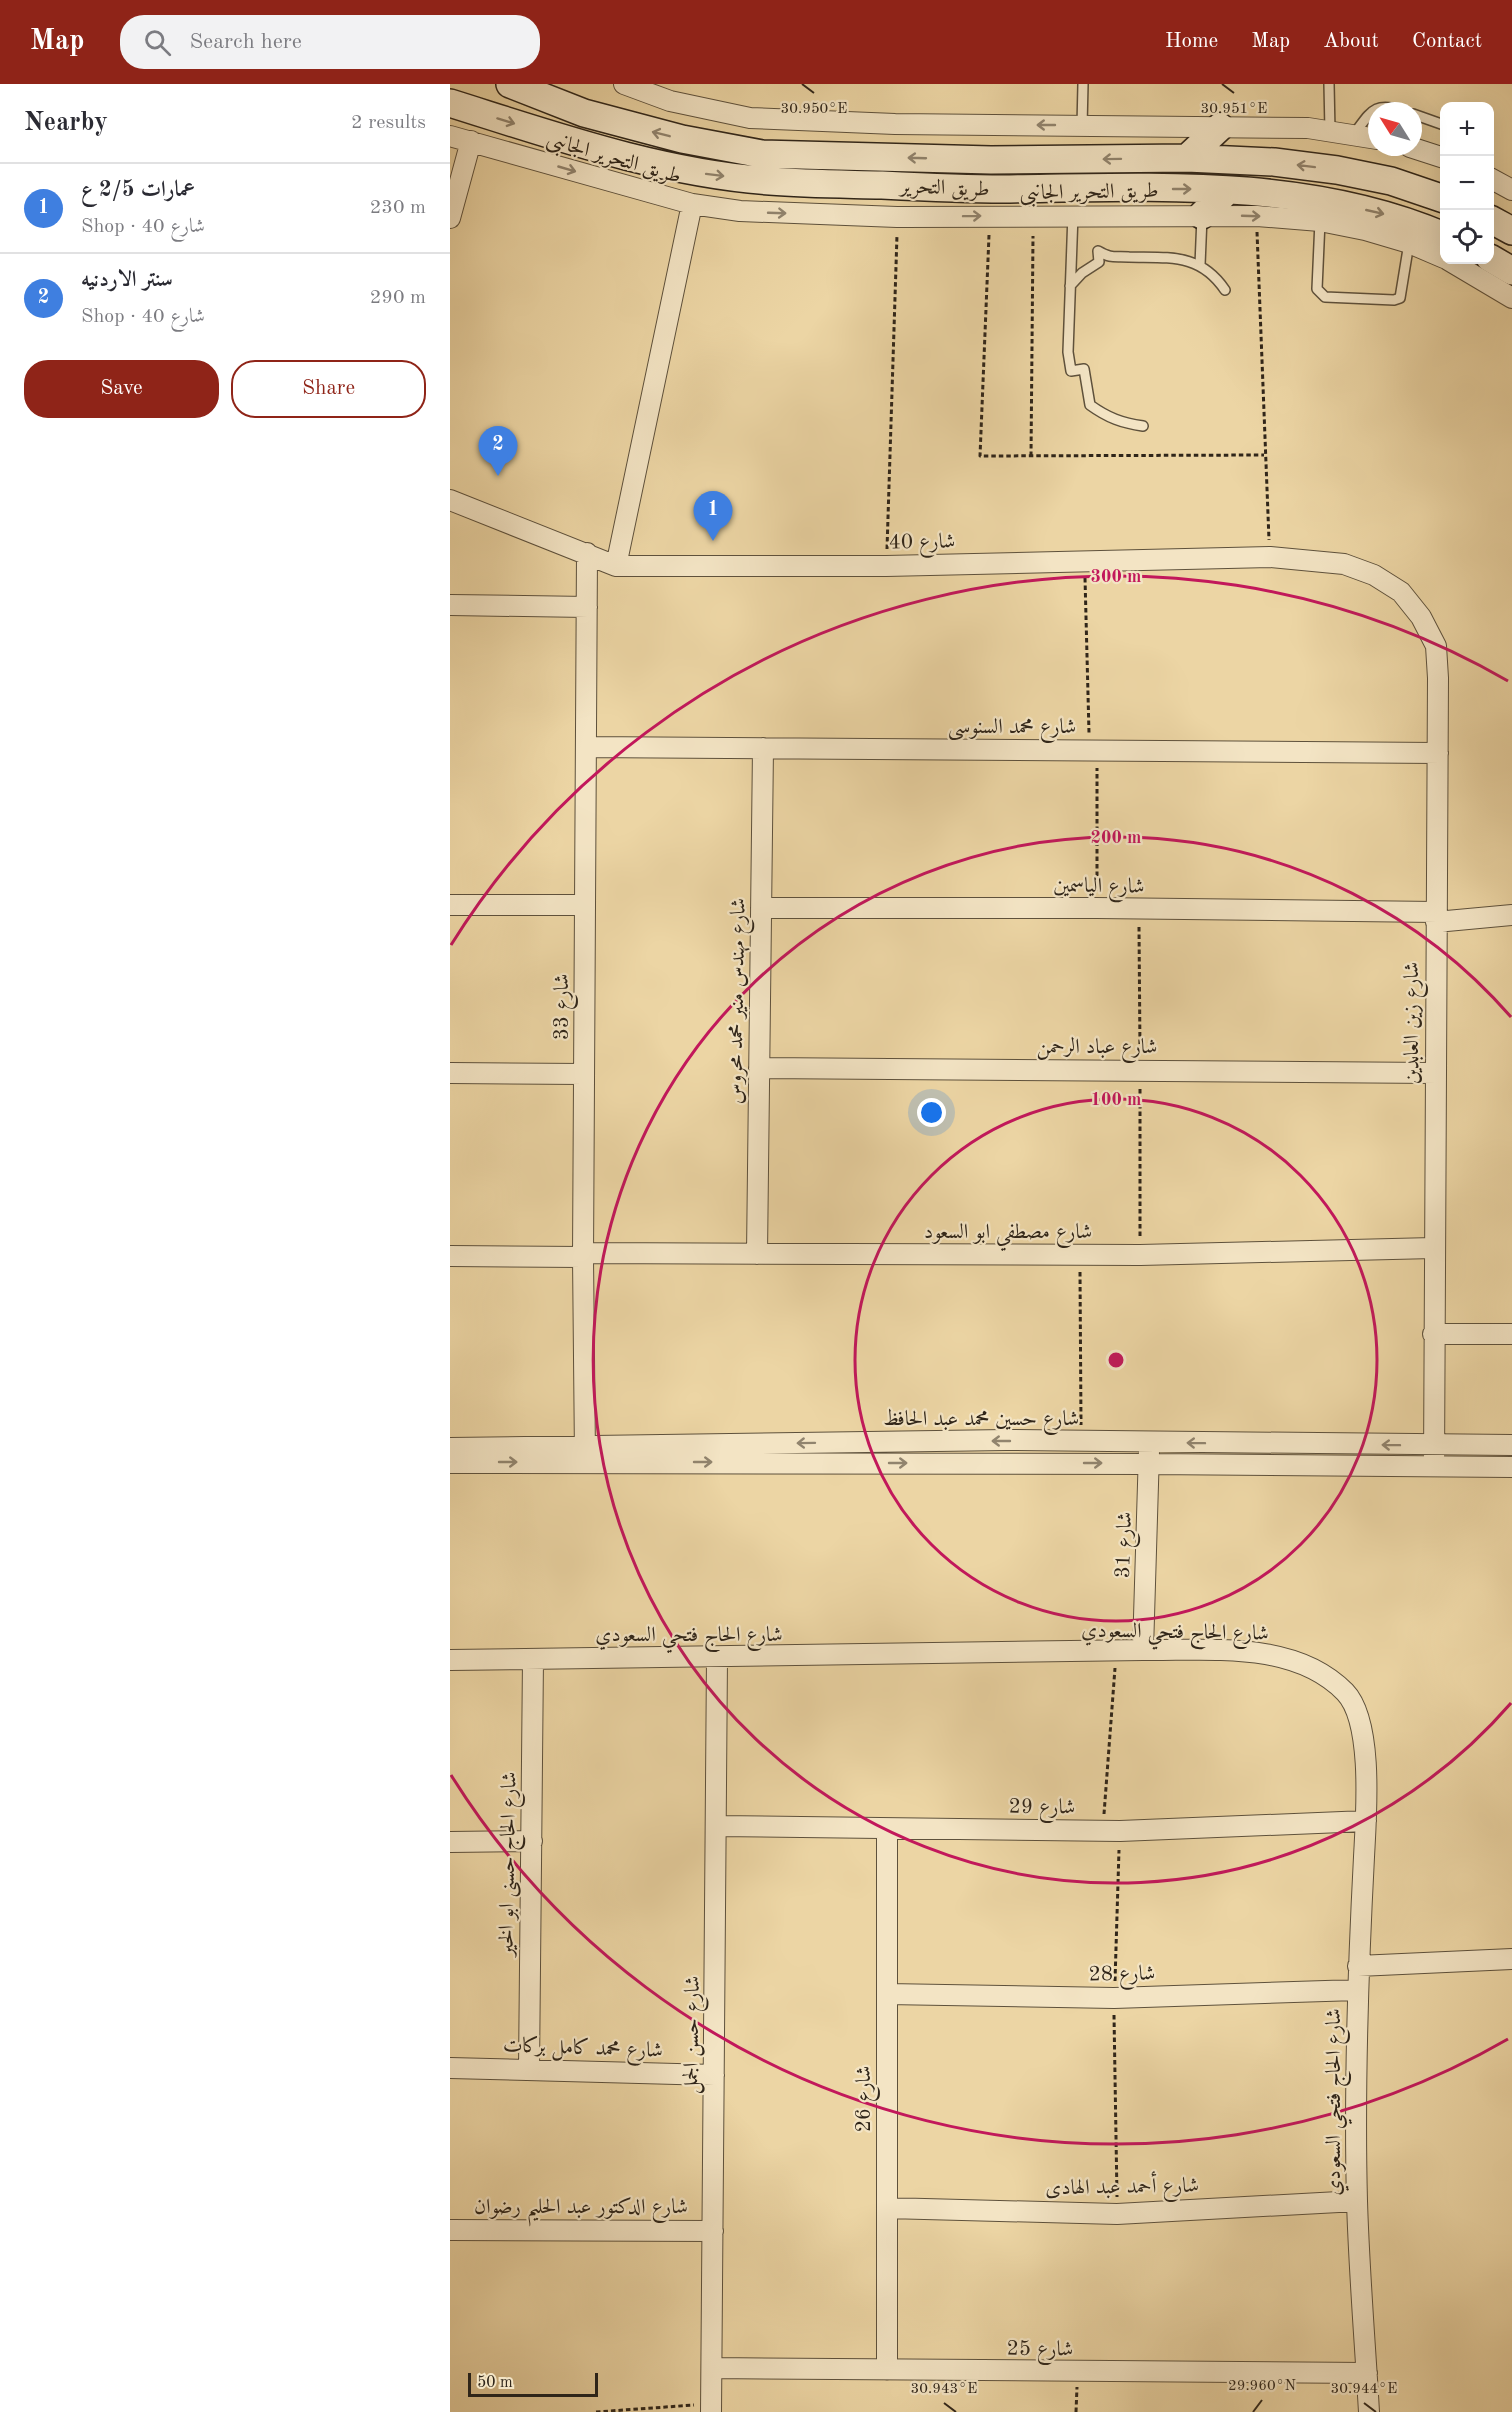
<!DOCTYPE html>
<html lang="en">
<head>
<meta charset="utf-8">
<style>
	:root { --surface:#fff; --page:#f2f2f3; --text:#2b2b33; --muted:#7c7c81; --line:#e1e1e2; --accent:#8f2418 }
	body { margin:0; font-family:"Old Standard TT",Amiri,serif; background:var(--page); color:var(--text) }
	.controls { position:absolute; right:18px; top:18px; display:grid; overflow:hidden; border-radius:12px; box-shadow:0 6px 24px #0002 }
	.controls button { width:54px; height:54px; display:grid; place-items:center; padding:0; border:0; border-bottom:2px solid var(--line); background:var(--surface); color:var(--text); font:30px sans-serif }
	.compass { position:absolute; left:918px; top:18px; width:54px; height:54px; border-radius:50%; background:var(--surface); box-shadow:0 6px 24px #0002; rotate:307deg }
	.scale { position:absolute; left:18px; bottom:15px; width:130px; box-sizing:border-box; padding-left:6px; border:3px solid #2f2519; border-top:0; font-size:16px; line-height:21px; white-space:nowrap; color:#2f2519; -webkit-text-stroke:4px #f3e4c4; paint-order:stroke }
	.you { position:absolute; left:482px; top:1029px; width:21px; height:21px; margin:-15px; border:4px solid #fff; border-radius:50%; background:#1a73e8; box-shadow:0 0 0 9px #1a73e833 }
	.badge { display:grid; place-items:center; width:39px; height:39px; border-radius:50%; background:var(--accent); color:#fff; font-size:20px; font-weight:700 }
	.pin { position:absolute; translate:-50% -50px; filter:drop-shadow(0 2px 3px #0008) }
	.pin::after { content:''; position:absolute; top:32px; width:21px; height:18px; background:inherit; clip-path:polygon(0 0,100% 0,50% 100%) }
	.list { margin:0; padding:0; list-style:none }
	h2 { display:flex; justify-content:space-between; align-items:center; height:78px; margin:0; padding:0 24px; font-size:26px }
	h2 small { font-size:20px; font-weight:400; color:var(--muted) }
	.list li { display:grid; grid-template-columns:39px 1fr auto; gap:18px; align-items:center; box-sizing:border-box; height:90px; padding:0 24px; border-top:2px solid var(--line) }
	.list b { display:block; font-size:22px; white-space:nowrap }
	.list p { margin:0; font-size:20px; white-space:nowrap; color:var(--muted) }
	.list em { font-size:20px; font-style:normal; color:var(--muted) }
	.actions { display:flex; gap:12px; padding:18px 24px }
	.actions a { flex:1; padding:14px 0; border:2px solid var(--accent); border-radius:24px; text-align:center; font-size:21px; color:var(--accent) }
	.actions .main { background:var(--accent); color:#fff }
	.icon { flex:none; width:33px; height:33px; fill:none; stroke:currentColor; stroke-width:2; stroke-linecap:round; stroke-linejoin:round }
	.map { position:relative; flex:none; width:1062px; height:2328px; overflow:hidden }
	header { display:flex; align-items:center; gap:36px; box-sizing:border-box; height:84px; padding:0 30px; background:var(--accent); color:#fff }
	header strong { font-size:28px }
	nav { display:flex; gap:33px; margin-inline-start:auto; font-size:21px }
	.search { width:420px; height:54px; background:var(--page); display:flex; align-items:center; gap:15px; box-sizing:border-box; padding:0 21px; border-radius:24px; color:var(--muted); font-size:22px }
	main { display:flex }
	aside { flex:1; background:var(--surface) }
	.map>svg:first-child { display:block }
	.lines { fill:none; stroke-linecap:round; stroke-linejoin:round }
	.lane-casing { stroke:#5e513c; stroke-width:12 }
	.street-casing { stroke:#5e513c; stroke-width:22 }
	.secondary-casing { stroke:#2f2519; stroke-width:30 }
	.path { stroke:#2f2519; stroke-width:3; stroke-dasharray:4.5 3; stroke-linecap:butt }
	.lane { stroke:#f3e4c4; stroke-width:9 }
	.street { stroke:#f3e4c4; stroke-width:20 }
	.secondary { stroke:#f3e4c4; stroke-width:27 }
	.oneway { stroke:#91846e }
	.ticks { fill:none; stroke:#2f2519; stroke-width:2 }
	.ring { fill:none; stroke:#c2185b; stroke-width:3 }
	.labels { text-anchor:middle; stroke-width:4.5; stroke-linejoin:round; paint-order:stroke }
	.street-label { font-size:21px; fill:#2f2519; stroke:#f3e4c4 }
	.ticks-label { font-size:15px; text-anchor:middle; fill:#2f2519; stroke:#f3e4c4; stroke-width:4.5; stroke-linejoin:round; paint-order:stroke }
	.centre { fill:#c2185b; stroke:#f3e4c4; stroke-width:3 }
	.ring-label { font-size:18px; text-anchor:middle; font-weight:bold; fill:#c2185b; stroke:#f3e4c4; stroke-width:4.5; stroke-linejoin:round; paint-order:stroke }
</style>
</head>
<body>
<header>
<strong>Map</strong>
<div class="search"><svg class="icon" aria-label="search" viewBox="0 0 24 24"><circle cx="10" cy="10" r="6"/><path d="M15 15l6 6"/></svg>Search here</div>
<nav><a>Home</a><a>Map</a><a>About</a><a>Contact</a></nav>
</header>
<main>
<aside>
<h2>Nearby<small>2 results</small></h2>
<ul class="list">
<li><span class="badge" style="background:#3f7fe0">1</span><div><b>عمارات 2/5 ع</b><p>Shop · شارع 40</p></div><em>230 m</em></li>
<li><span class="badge" style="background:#3f7fe0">2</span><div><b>سنتر الاردنيه</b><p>Shop · شارع 40</p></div><em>290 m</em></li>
</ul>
<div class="actions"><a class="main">Save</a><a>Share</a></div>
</aside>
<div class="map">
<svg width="1062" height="2328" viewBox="0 0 1062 2328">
	<rect width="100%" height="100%" fill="#ecd5a4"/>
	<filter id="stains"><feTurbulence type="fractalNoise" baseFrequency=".00333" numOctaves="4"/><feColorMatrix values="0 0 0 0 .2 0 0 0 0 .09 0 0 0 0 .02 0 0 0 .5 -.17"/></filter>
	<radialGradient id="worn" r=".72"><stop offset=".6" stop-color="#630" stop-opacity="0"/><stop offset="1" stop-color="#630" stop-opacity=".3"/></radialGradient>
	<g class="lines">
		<defs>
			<path id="lane" d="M879 0 880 47
				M963 30 994 41
				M632 42 633 0
				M904 50C921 28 924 17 953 27
				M623 130 618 268 621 287 634 285 640 321C658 334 672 339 693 342
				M870 137 867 205 875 213 944 216 950 214 959 159
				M750 181 752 133
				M620 202 632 189 649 178 648 167C662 175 664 172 679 173 719 174 750 169 775 206"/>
			<path id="street" d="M174 0 220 17 300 34 445 40 858 44 927 55
				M0 52 242 120 290 127 447 133 807 132 870 137 915 146 959 159 994 174
				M960 63 994 74
				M1040 94 1062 106
				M0 134 21 57
				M998 176 1062 214
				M0 416 166 482H436L820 473 894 480 924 491 951 508 971 533 986 562 988 594 984 1382
				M166 482 242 120
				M0 521 137 523
				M136 663 988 669
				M0 821H135
				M311 824H647L986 828
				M986 838 1062 831
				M309 984 985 989
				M0 989 134 990
				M133 1169 690 1171 983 1164
				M307 1170 313 664
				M0 1172 133 1173
				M983 1250H1062
				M0 1364 556 1356 1062 1361
				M135 1372 133 1173 137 469
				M0 1379 700 1380 1062 1383
				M693 1566 699 1367
				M0 1576 693 1566C759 1567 844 1556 895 1608 924 1638 916 1733 914 1773 908 1887 904 2002 907 2117 909 2187 915 2258 919 2328
				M266 1742 670 1747 916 1737
				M0 1758 82 1757
				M908 1882 1062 1875
				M437 1910 664 1914 907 1906
				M0 1984 264 1991
				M79 1986 83 1575
				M437 2124 667 2130 907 2117
				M0 2146 263 2147
				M262 2284 917 2289
				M437 2286V1745
				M261 2328 267 1574"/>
			<path id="secondary" d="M60 0 134 29 232 55 312 70 541 76 737 74 824 78 887 86 941 97 994 115
				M0 19C105 52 210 89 320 97 357 100 394 100 432 101 472 103 513 105 553 105 700 103 856 93 994 152
				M737 74 770 43
				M752 131 778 106
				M1040 135 1062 147
				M1040 174 1062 187"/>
		</defs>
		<!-- lane casing -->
		<use href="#lane" class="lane-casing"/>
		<!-- street casing -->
		<use href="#street" class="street-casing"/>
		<!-- secondary casing -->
		<use href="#secondary" class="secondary-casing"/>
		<!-- path -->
		<path class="path" d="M807 148 819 456
			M539 151 530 372 814 371
			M581 372 583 152
			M437 465 447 151
			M635 494 639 649
			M647 807V684
			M689 843 690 968
			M690 1005V1154
			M630 1188 631 1341
			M654 1730 665 1584
			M665 1897 669 1766
			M664 1931 667 2113
			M146 2328 244 2321
			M626 2328 627 2303"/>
		<!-- lane -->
		<use href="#lane" class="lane"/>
		<!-- street -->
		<use href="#street" class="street"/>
		<!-- secondary -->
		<use href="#secondary" class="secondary"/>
	</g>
	<!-- one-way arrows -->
	<defs><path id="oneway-shaft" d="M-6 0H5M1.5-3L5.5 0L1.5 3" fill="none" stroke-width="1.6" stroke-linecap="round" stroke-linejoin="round" transform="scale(1.5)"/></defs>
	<g class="oneway">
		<use href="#oneway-shaft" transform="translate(56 37) rotate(17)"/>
		<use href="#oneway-shaft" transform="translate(596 41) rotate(-180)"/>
		<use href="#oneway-shaft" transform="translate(211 50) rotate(-166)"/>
		<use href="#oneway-shaft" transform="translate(467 74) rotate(-178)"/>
		<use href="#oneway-shaft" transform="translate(662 75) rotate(179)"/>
		<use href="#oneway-shaft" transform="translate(856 82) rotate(-173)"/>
		<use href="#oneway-shaft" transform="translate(117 85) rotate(16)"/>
		<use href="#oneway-shaft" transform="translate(265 91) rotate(7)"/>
		<use href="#oneway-shaft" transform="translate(732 105)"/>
		<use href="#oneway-shaft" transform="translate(925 128) rotate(13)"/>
		<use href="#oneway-shaft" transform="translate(327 129) rotate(2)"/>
		<use href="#oneway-shaft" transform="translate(522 132) rotate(-1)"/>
		<use href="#oneway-shaft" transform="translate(801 132) rotate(2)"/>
		<use href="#oneway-shaft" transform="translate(551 1357) rotate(180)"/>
		<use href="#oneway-shaft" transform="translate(356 1359) rotate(179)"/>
		<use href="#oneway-shaft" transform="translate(746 1359) rotate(-179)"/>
		<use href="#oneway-shaft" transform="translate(941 1361) rotate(-179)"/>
		<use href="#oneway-shaft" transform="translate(58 1378)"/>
		<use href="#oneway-shaft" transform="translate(253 1378)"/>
		<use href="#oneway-shaft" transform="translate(448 1379)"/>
		<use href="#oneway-shaft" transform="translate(643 1379)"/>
	</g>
	<!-- ticks -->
	<path class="ticks" d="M352 0 364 9M772 0 784 9M494 2319 506 2328M914 2319 926 2328M803 2328 812 2316"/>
	<!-- distance rings -->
	<g class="ring">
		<circle cx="666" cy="1276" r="261"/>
		<path d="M1061 1619A523 523 0 1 1 1061 933"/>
		<path d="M1058 1955A784 784 0 0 1 1 1691M1 861A784 784 0 0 1 1058 597"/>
	</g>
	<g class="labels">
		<!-- street labels -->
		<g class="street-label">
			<text transform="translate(164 73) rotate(16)" y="7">طريق التحرير الجانبى</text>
			<text transform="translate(495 103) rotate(2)" y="7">طريق التحرير</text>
			<text transform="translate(639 107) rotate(-1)" y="7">طريق التحرير الجانبى</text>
			<text transform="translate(472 457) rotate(-1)" y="7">شارع 40</text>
			<text x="562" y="649">شارع محمد السنوسى</text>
			<text transform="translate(649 801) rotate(1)" y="7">شارع الياسمين</text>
			<text transform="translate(286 917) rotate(-89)" y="7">شارع مهندس منير محمد محروس</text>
			<text transform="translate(111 923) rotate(-90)" y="7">شارع 33</text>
			<text transform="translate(961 939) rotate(-90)" y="7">شارع زين العابدين</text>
			<text x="647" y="969">شارع عباد الرحمن</text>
			<text x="558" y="1154">شارع مصطفي ابو السعود</text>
			<text x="531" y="1341">شارع حسين محمد عبد الحافظ</text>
			<text transform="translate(673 1461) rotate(-88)" y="7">شارع 31</text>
			<text transform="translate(725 1547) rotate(1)" y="7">شارع الحاج فتحي السعودي</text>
			<text x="239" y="1557">شارع الحاج فتحي السعودي</text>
			<text transform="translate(592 1722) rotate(1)" y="7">شارع 29</text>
			<text transform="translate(57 1780) rotate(-89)" y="7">شارع الحاج حسنى ابو الخير</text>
			<text transform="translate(672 1889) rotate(-1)" y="7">شارع 28</text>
			<text transform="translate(241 1951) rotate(-89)" y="7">شارع حسن الجمل</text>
			<text transform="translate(133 1963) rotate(2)" y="7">شارع محمد كامل بركات</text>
			<text transform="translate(413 2015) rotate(-90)" y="7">شارع 26</text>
			<text transform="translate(883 2018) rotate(-90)" y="7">شارع الحاج فتحي السعودي</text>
			<text transform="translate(672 2102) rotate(-1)" y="7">شارع أحمد عبد الهادى</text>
			<text x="131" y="2129">شارع الدكتور عبد الحليم رضوان</text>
			<text transform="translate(590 2264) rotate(1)" y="7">شارع 25</text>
		</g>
	</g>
	<g class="ticks-label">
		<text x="364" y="29">30.950°E</text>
		<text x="784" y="29">30.951°E</text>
		<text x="812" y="2306">29.960°N</text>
		<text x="494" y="2309">30.943°E</text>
		<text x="914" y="2309">30.944°E</text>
	</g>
	<circle cx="666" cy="1276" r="9" class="centre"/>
	<g class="ring-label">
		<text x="666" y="498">300 m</text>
		<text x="666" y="759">200 m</text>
		<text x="666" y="1021">100 m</text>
	</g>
	<rect width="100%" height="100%" filter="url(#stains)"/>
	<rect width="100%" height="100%" fill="url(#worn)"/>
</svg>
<div class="controls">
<button>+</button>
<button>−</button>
<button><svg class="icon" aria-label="locate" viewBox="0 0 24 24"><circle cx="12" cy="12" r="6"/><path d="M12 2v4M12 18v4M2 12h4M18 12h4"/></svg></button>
</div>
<svg class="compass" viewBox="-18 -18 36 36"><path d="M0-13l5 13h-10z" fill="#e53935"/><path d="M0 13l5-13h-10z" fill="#7c7c81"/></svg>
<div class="scale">50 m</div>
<div class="you"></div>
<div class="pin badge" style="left:263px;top:457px;background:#3f7fe0">1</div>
<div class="pin badge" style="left:48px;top:392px;background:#3f7fe0">2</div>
</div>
</main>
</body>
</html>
